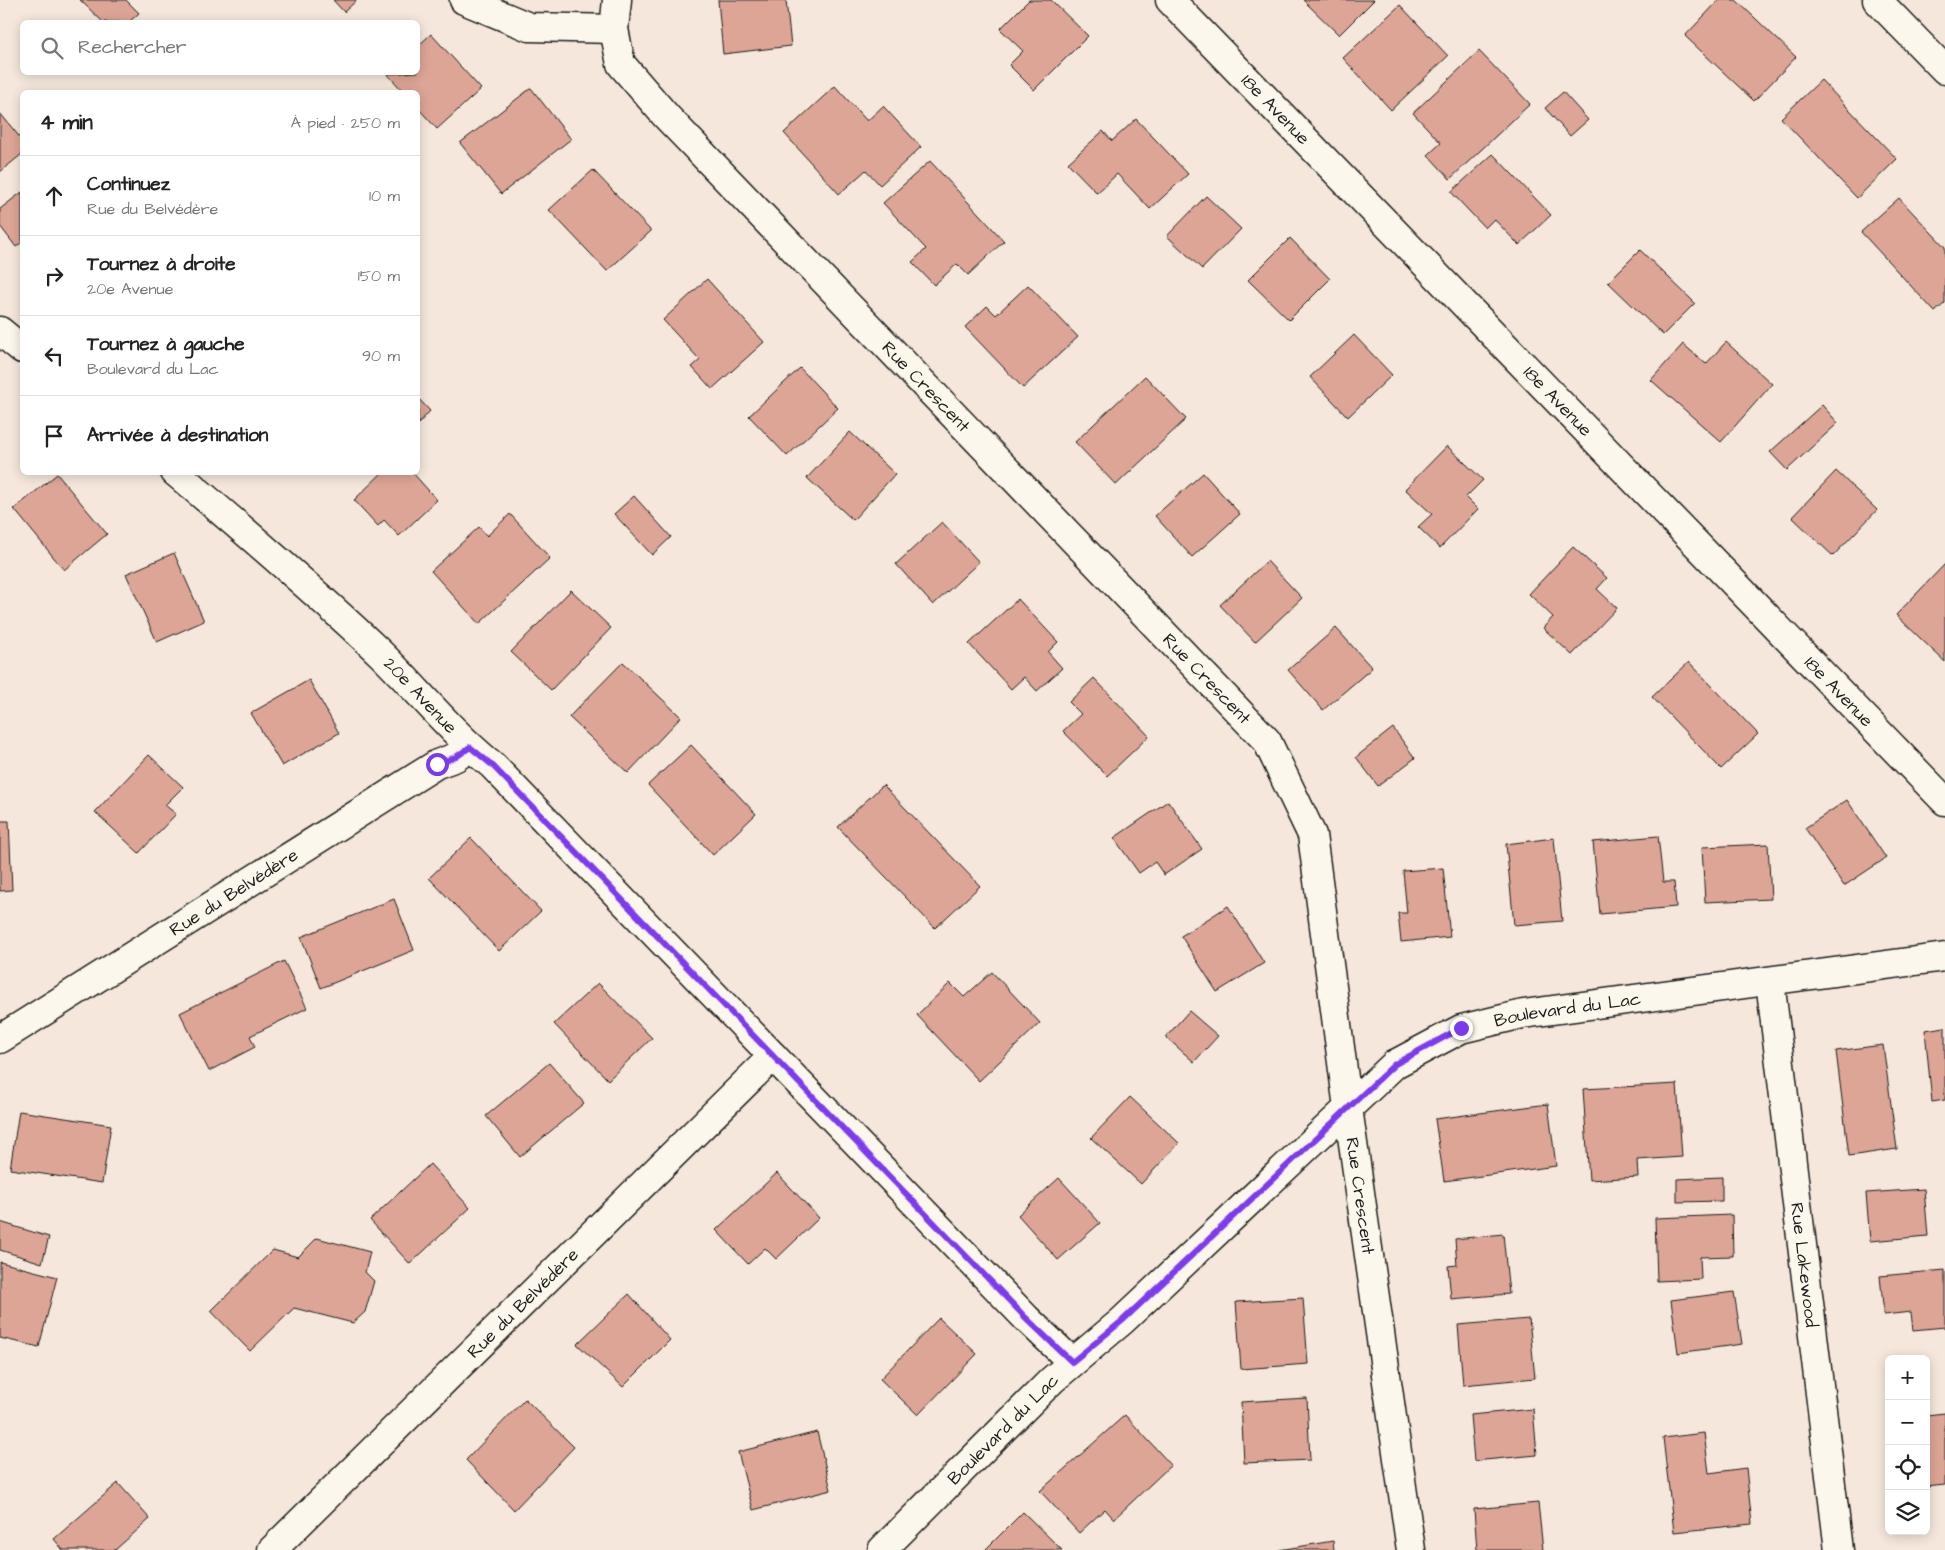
<!DOCTYPE html>
<html lang="fr">
<head>
<meta charset="utf-8">
<style>
	:root { --surface:#fff; --page:#f6f6f6; --text:#222; --muted:#767676; --line:#e0e0e0 }
	body { margin:0; font-family:"Architects Daughter",sans-serif; background:var(--page); color:var(--text) }
	.controls { position:absolute; right:15px; bottom:15px; display:grid; overflow:hidden; border-radius:8px; box-shadow:0 2px 12px #0003 }
	.controls button { width:45px; height:45px; display:grid; place-items:center; padding:0; border:0; border-bottom:1px solid var(--line); background:var(--surface); color:var(--text); font:25px sans-serif }
	.stop { position:absolute; width:15px; height:15px; margin:-11px; border:4px solid #7c3aed; border-radius:50%; background:#fff }
	.stop.end { background:#7c3aed; border-color:#fff; box-shadow:0 1px 5px #0008 }
	.list { margin:0; padding:0; list-style:none }
	h2 { display:flex; justify-content:space-between; align-items:center; height:65px; margin:0; padding:0 20px; font-size:21px }
	h2 small { font-size:16px; font-weight:400; color:var(--muted) }
	.list li { display:grid; grid-template-columns:32px 1fr auto; gap:15px; align-items:center; box-sizing:border-box; height:80px; padding:0 20px; border-top:1px solid var(--line) }
	.list b { display:block; font-size:19px; white-space:nowrap }
	.list p { margin:0; font-size:16px; white-space:nowrap; color:var(--muted) }
	.list em { font-size:16px; font-style:normal; color:var(--muted) }
	.icon { flex:none; width:28px; height:28px; fill:none; stroke:currentColor; stroke-width:2; stroke-linecap:round; stroke-linejoin:round }
	.map { position:relative; flex:none; width:1945px; height:1550px; overflow:hidden }
	.search { position:absolute; background:var(--surface); box-shadow:0 2px 12px #0003; left:20px; top:20px; width:400px; height:55px; display:flex; align-items:center; gap:12px; box-sizing:border-box; padding:0 18px; border-radius:8px; color:var(--muted); font-size:19px }
	.panel { position:absolute; background:var(--surface); box-shadow:0 2px 12px #0003; left:20px; top:90px; width:400px; height:385px; border-radius:8px }
	.map>svg:first-child { display:block }
	.building { fill:#dda595; stroke:#1c1c1c }
	.lines { fill:none; stroke-linecap:round; stroke-linejoin:round }
	.minor-casing { stroke:#1c1c1c; stroke-width:31 }
	.minor { stroke:#fbf7ec; stroke-width:28 }
	.route { stroke:#7c3aed; stroke-width:6 }
	.labels { text-anchor:middle; stroke-width:4; stroke-linejoin:round; paint-order:stroke }
	.street-label { font-size:18px; fill:#1c1c1c; stroke:#fbf7ec }
</style>
</head>
<body>
<div class="map">
<svg width="1945" height="1550" viewBox="0 0 1945 1550">
	<rect width="100%" height="100%" fill="#f5e7db"/>
	<filter id="ink" filterUnits="userSpaceOnUse"><feTurbulence type="fractalNoise" baseFrequency=".02" numOctaves="2"/><feDisplacementMap in="SourceGraphic" scale="10" xChannelSelector="R" yChannelSelector="G"/><feConvolveMatrix kernelMatrix="1 2 1 2 8 2 1 2 1" color-interpolation-filters="sRGB"/></filter>
	<g filter="url(#ink)">
		<!-- building -->
		<path class="building" d="M80 0H126L139 13 129 22H103Z
			M333 0H357L344 12Z
			M718 0H786L791 46 723 54Z
			M1029 0H1051L1088 36 1034 90 1009 65 1023 51 1000 29Z
			M1303 0H1374L1339 35Z
			M1719 0H1736L1796 57 1754 101 1685 36Z
			M1400 5 1448 56 1391 110 1343 58Z
			M431 34 481 89 437 129 418 108V92H404L387 74 418 72V46Z
			M1479 51 1530 104 1450 179 1428 155 1441 143 1413 113Z
			M1821 80 1897 159 1857 198 1781 118Z
			M835 86 867 121 883 106 921 147 880 185 866 170 839 194 784 133Z
			M531 88 571 139 501 194 460 143Z
			M1563 92 1588 120 1570 136 1545 108Z
			M0 113 22 140V154L0 172Z
			M1136 119 1188 174 1150 209 1117 174 1097 193 1068 163 1103 131 1112 141Z
			M1493 154 1551 215 1519 245 1494 219 1485 228 1451 192Z
			M930 161 1004 241 968 275 957 264 934 285 912 262 926 249 883 203Z
			M593 170 651 231 607 271 549 210Z
			M22 192V242L16 247 0 226V209Z
			M1206 196 1241 229 1202 269 1167 236Z
			M1899 198 1945 247V303L1935 312 1861 232Z
			M1290 238 1330 279 1289 320 1248 280Z
			M1640 250 1695 303 1663 335 1608 282Z
			M707 279 764 342 712 389 692 367 700 360 663 320Z
			M1028 285 1078 337 1023 388 965 327 987 306 996 315Z
			M1354 335 1392 375 1348 417 1310 377Z
			M1726 342 1772 384 1721 442 1651 380 1683 344 1706 364Z
			M800 368 838 408 787 456 749 416Z
			M1145 376 1186 419 1116 485 1075 442Z
			M418 398 430 411 418 424Z
			M1822 405 1838 423 1787 470 1770 452Z
			M850 432 895 474 853 520 807 478Z
			M1447 446 1483 480 1466 497 1478 509 1440 548 1418 527 1432 514 1405 489Z
			M1836 471 1877 510 1833 556 1792 517Z
			M383 472H412L437 500 399 536 384 520 378 526 354 500Z
			M1203 473 1240 514 1192 557 1155 516Z
			M57 474 107 534 64 570 14 509Z
			M634 496 671 537 652 555 614 514Z
			M510 514 550 558 479 624 431 571 479 527 487 536Z
			M942 522 979 562 933 605 896 564Z
			M1573 547 1607 578 1597 589 1617 608 1572 655 1543 628 1553 617 1529 594Z
			M174 553 204 621 157 642 126 574Z
			M1267 561 1302 598 1255 642 1220 605Z
			M1945 564V662L1896 615Z
			M571 590 611 628 551 690 511 652Z
			M1018 599 1058 642 1048 652 1062 668 1037 691 1024 677 1011 689 969 644Z
			M1336 628 1372 668 1323 710 1288 670Z
			M623 662 681 717 628 773 569 717Z
			M1689 662 1758 734 1721 769 1652 697Z
			M1094 678 1149 736 1107 776 1063 731 1081 714 1069 702Z
			M309 680 339 733 282 766 251 713Z
			M1393 728 1415 758 1378 786 1356 757Z
			M691 745 756 814 713 855 648 785Z
			M149 755 183 787 165 805 176 814 139 853 95 812Z
			M883 785 980 886 935 928 838 827Z
			M1847 800 1886 858 1844 886 1805 828Z
			M1168 801 1202 849 1164 875 1155 862 1139 873 1114 838Z
			M0 821H9L12 890 0 891Z
			M1658 836 1663 882H1674L1676 907 1600 914 1593 842Z
			M471 838 541 911 499 951 429 878Z
			M1554 838 1562 921 1514 925 1506 844Z
			M1768 844 1771 899 1705 902 1702 847Z
			M1443 868 1450 937 1401 942 1398 913H1407L1403 871Z
			M394 899 414 950 321 988 301 937Z
			M1228 906 1264 963 1217 992 1181 936Z
			M284 961 307 1008 250 1036 255 1047 209 1071 180 1013Z
			M992 972 1040 1023 979 1081 917 1015 950 983 964 997Z
			M598 983 652 1038 608 1080 554 1024Z
			M1189 1011 1218 1036 1194 1062 1166 1037Z
			M1945 1027V1100L1932 1102 1925 1030Z
			M1883 1045 1897 1149 1849 1156 1836 1051Z
			M549 1063 584 1103 520 1157 486 1116Z
			M1677 1084 1682 1157 1637 1160 1638 1177 1589 1180 1583 1089Z
			M1130 1097 1179 1143 1141 1184 1091 1138Z
			M1548 1104 1556 1166 1444 1181 1435 1119Z
			M19 1111 111 1125 102 1183 10 1169Z
			M430 1164 470 1208 410 1264 370 1220Z
			M777 1173 819 1218 776 1259 765 1248 748 1264 716 1230Z
			M1722 1177V1201L1677 1202V1179Z
			M1059 1178 1100 1223 1058 1260 1018 1215Z
			M1924 1189 1928 1236 1870 1241 1866 1193Z
			M1732 1215 1733 1256 1700 1257 1701 1279 1657 1281 1655 1218Z
			M0 1222 49 1237 42 1263 0 1250Z
			M1503 1234 1509 1294 1451 1299 1448 1266 1457 1265 1455 1239Z
			M317 1238 370 1252 365 1272 374 1281 365 1312 353 1323 294 1308 250 1351 211 1311 273 1250 298 1257Z
			M0 1262 57 1277 39 1347 0 1338Z
			M1945 1270V1327L1913 1330 1911 1312 1884 1315 1880 1276Z
			M1734 1292 1742 1344 1678 1353 1671 1300Z
			M629 1294 670 1340 623 1387 577 1344Z
			M1303 1298 1308 1364 1241 1369 1236 1302Z
			M939 1318 977 1354 918 1415 880 1379Z
			M1529 1319 1535 1378 1463 1385 1458 1325Z
			M1307 1398 1310 1460 1244 1463 1241 1402Z
			M525 1399 574 1447 514 1510 466 1460Z
			M1533 1409 1537 1455 1474 1461 1470 1415Z
			M1945 1413V1485L1926 1487V1415Z
			M1125 1415 1171 1465 1114 1519 1105 1509 1079 1533 1040 1491Z
			M817 1432 831 1490 753 1510 738 1452Z
			M1704 1433 1709 1473 1746 1468 1752 1524 1674 1532 1663 1438Z
			M118 1483 150 1519 115 1550H63L54 1539Z
			M1538 1503 1543 1550H1477L1474 1509Z
			M1023 1512 1062 1550H985Z
			M1333 1541 1334 1550H1279Z"/>
		<g class="lines">
			<defs>
				<g id="minor">
					<path d="M464 0 529 27 614 29"/>
					<path id="s1" d="M617 0 614 29 621 64 666 116 1267 741 1312 835 1348 1108 1411 1550"/>
					<path id="s2" d="M1170 0 1945 801"/>
					<path d="M1877 0 1945 70"/>
					<path d="M0 331 22 349"/>
					<path id="s3" d="M175 472C245 531 314 590 380 653 418 690 451 732 492 765L1026 1318 1072 1362"/>
					<path id="s4" d="M1770 981 1839 1550"/>
					<path id="s5" d="M0 1039 437 764 456 757 470 747"/>
					<path id="s6" d="M272 1550 773 1056"/>
					<path id="s7" d="M882 1550 1052 1380 1122 1321 1395 1064 1461 1029 1523 1014 1945 957"/>
				</g>
			</defs>
			<!-- minor casing -->
			<use href="#minor" class="minor-casing"/>
			<!-- minor -->
			<use href="#minor" class="minor"/>
		</g>
	</g>
	<g class="lines" filter="url(#ink)">
		<!-- route -->
		<path class="route" d="M437 764 456 757 470 747 492 765 1026 1318 1072 1362 1122 1321 1395 1064 1461 1028"/>
	</g>
	<g class="labels">
		<!-- street labels -->
		<g class="street-label">
			<text dy="6" stroke="none"><textPath href="#s2" startOffset="152">18e Avenue</textPath></text>
			<text dy="6" stroke="none"><textPath href="#s1" startOffset="509">Rue Crescent</textPath></text>
			<text dy="6" stroke="none"><textPath href="#s2" startOffset="558">18e Avenue</textPath></text>
			<text dy="6" stroke="none"><textPath href="#s1" startOffset="914">Rue Crescent</textPath></text>
			<text dy="6" stroke="none"><textPath href="#s2" startOffset="962">18e Avenue</textPath></text>
			<text dy="6" stroke="none"><textPath href="#s3" startOffset="332">20e Avenue</textPath></text>
			<text dy="6" stroke="none"><textPath href="#s5" startOffset="276">Rue du Belvédère</textPath></text>
			<text dy="6" stroke="none"><textPath href="#s7" startOffset="890">Boulevard du Lac</textPath></text>
			<text dy="6" stroke="none"><textPath href="#s1" startOffset="1469">Rue Crescent</textPath></text>
			<text dy="6" stroke="none"><textPath href="#s4" startOffset="286">Rue Lakewood</textPath></text>
			<text dy="6" stroke="none"><textPath href="#s6" startOffset="352">Rue du Belvédère</textPath></text>
			<text dy="6" stroke="none"><textPath href="#s7" startOffset="171">Boulevard du Lac</textPath></text>
		</g>
	</g>
</svg>
<div class="controls">
<button>+</button>
<button>−</button>
<button><svg class="icon" aria-label="locate" viewBox="0 0 24 24"><circle cx="12" cy="12" r="6"/><path d="M12 2v4M12 18v4M2 12h4M18 12h4"/></svg></button>
<button><svg class="icon" aria-label="layers" viewBox="0 0 24 24"><path d="M12 4l9 5-9 5-9-5zM3 14l9 5 9-5"/></svg></button>
</div>
<div class="stop" style="left:437px;top:764px"></div>
<div class="stop end" style="left:1461px;top:1028px"></div>
<div class="search"><svg class="icon" aria-label="search" viewBox="0 0 24 24"><circle cx="10" cy="10" r="6"/><path d="M15 15l6 6"/></svg>Rechercher</div>
<section class="panel">
<h2>4 min<small>À pied · 250 m</small></h2>
<ul class="list">
<li><svg class="icon" aria-label="ahead" viewBox="0 0 24 24"><path d="M12 20V5M6 11l6-6 6 6"/></svg><div><b>Continuez</b><p>Rue du Belvédère</p></div><em>10 m</em></li>
<li><svg class="icon" aria-label="right" viewBox="0 0 24 24"><path d="M7 20v-9h11M14 6l5 5-5 5"/></svg><div><b>Tournez à droite</b><p>20e Avenue</p></div><em>150 m</em></li>
<li><svg class="icon" aria-label="left" viewBox="0 0 24 24"><path d="M17 20v-9H6M10 6l-5 5 5 5"/></svg><div><b>Tournez à gauche</b><p>Boulevard du Lac</p></div><em>90 m</em></li>
<li><svg class="icon" aria-label="arrive" viewBox="0 0 24 24"><path d="M6 21V4h12l-3 4 3 4H6"/></svg><div><b>Arrivée à destination</b></div></li>
</ul>
</section>
</div>
</body>
</html>
